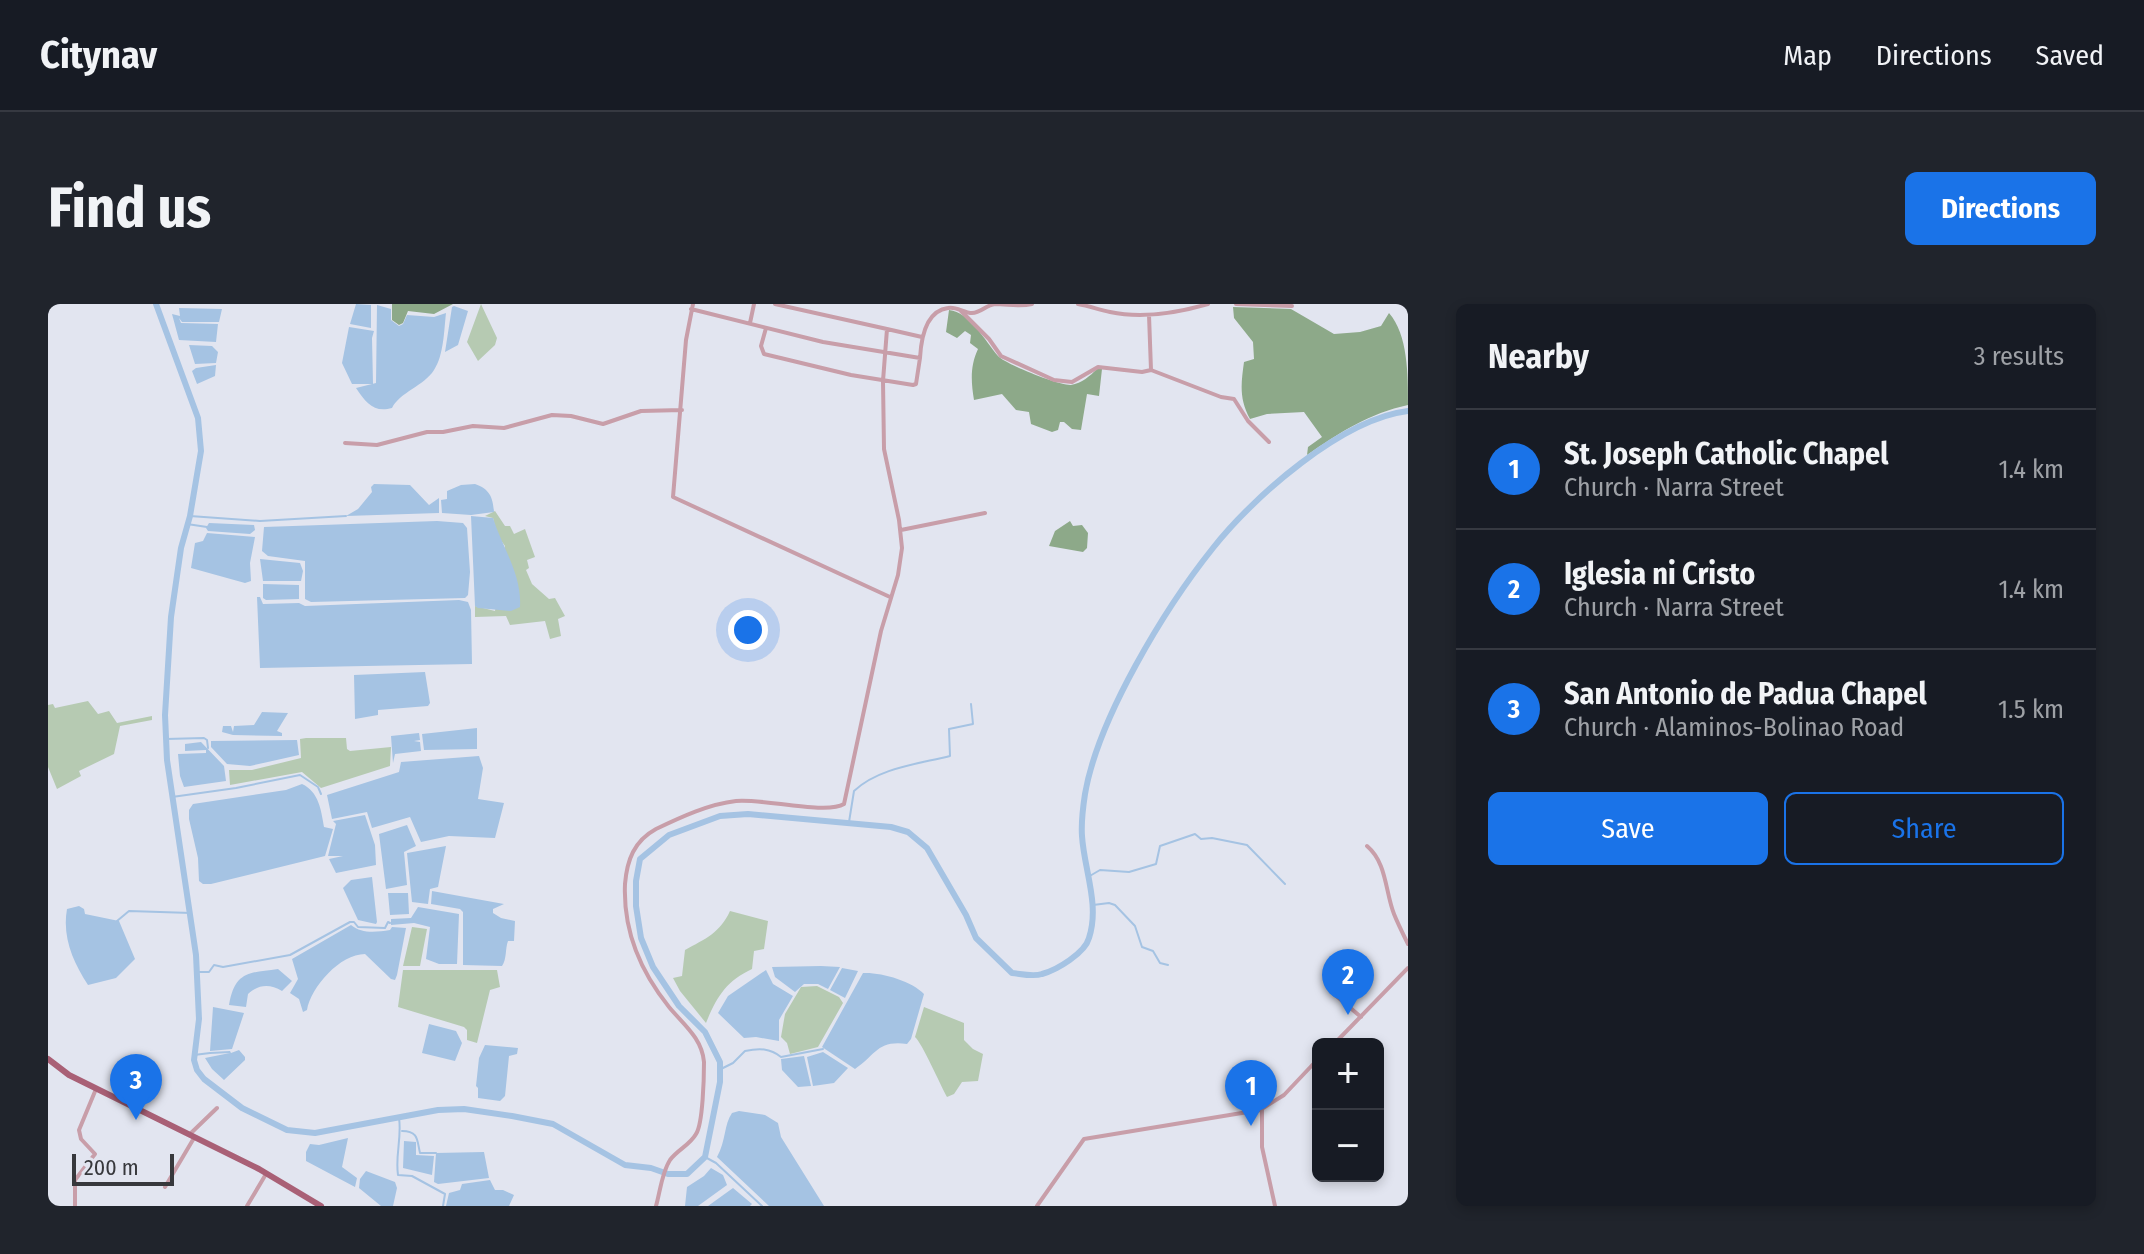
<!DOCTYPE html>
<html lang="en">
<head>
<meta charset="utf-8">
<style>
	:root { --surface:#171b24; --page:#20242c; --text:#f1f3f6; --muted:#9ea1a6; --line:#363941; --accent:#1a73e8 }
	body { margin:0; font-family:"Fira Sans Condensed",sans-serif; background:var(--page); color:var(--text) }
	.controls { position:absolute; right:24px; bottom:24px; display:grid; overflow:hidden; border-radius:12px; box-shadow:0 4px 12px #0003 }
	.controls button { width:72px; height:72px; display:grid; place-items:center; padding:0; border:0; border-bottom:2px solid var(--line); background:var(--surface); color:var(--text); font:40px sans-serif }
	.scale { position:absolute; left:24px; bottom:20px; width:102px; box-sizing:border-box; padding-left:8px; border:4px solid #37383c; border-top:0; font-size:22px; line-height:28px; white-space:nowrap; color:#37383c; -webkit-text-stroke:6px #e2e5f0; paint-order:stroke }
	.you { position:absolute; left:700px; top:326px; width:28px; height:28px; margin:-20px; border:6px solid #fff; border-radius:50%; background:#1a73e8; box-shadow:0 0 0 12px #1a73e833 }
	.badge { display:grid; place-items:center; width:52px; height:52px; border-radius:50%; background:var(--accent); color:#fff; font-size:26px; font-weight:700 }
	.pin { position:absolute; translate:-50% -66px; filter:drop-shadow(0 2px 4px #0008) }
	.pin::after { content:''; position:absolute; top:42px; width:28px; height:24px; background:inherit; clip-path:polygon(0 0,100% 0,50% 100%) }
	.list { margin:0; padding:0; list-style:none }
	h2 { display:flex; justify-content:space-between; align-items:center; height:104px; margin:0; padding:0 32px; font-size:34px }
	h2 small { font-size:26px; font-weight:400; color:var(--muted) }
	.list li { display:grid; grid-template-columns:52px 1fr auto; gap:24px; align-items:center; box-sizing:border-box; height:120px; padding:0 32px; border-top:2px solid var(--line) }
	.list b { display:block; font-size:30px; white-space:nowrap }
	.list p { margin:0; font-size:26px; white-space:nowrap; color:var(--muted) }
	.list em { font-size:26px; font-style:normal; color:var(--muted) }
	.actions { display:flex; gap:16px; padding:24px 32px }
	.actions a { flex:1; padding:18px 0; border:2px solid var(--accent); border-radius:12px; text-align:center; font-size:28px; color:var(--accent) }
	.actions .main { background:var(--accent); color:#fff }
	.map { position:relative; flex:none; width:1360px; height:902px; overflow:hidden; border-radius:12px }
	header { display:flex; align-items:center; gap:48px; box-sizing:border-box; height:112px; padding:0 40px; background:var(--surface); border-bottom:2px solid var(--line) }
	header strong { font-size:38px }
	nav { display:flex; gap:44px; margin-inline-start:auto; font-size:28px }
	.intro { display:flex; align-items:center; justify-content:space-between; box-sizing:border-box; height:192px; padding:0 48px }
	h1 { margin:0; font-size:56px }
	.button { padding:20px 36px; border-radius:12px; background:var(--accent); color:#fff; font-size:28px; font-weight:700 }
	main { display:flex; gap:48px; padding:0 48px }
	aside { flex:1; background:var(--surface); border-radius:12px; box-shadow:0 4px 12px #0003 }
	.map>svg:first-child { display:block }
	.green { fill:#b6cab2 }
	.forest { fill:#8da989 }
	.water { fill:#a5c3e3 }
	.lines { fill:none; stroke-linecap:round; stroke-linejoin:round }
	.stream { stroke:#a5c3e3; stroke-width:2 }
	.river { stroke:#a5c3e3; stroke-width:6 }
	.minor { stroke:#c89ea9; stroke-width:4 }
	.major { stroke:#a96076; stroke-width:6 }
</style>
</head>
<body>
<header>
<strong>Citynav</strong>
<nav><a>Map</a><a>Directions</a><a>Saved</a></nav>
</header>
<div class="intro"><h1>Find us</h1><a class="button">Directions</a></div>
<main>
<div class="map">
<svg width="1360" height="902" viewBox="0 0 1360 902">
	<rect width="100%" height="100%" fill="#e2e5f0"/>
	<!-- green -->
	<path class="green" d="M433 0 449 34 447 41 430 57 419 38Z
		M447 207 457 222H462L466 230 477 225 487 253 479 256 481 264 478 266 484 280 501 295 507 294 517 312 510 315 513 332 502 335 497 317 462 321 458 312 427 313V302L447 307 457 242 449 231 445 214 437 212Z
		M40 397 50 410 61 407 69 419 104 412V416L72 422 66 450 31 467 33 472 9 485 0 463V401L5 400 7 404Z
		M258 434H298L299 445 302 447 343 443 342 462 273 484 254 468 182 481 181 466H204L253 454 252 435Z
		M682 607 720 617 716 645 706 647 704 665C678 677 668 694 658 719L632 687 625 674 634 672 637 646C657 635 672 629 682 607Z
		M364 623 379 625 372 662H355Z
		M355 666H449L452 683 442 686 429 739 419 736V726L416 723 350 703Z
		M769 682 791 693 795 699 770 743 742 750 739 739 733 733 737 710 753 683Z
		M876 703 916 719V736L925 745 935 750 930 777 914 778 906 790 899 793C892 780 874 739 867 733Z"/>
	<!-- forest -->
	<path class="forest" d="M344 0H405L386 10 360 7 355 19 351 21 344 16Z
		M1185 3 1243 5 1286 30 1312 28 1333 22 1341 9C1360 31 1360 70 1360 101 1322 109 1291 129 1259 151L1260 143 1274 133 1256 108 1219 110 1202 115C1191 95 1193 80 1196 58L1206 55 1205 38 1186 14Z
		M901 6C922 8 937 37 950 52 957 60 1012 82 1023 81 1034 79 1042 72 1049 65H1054L1051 92 1039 90 1033 126 1024 125 1016 118H1012L1010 126 1004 128 983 120 981 108 968 106 954 90 926 96C923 78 922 62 930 45L922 39 923 31 917 27 909 34 898 28Z
		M1022 217 1025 222 1034 221 1040 229 1039 244 1035 248 1001 242 1007 227Z"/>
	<!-- water -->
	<path class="water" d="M308 0 323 1V24L302 20Z
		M329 1 343 5V16L351 22 355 20 359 11 386 13 398 9C396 26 396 51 386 66 376 82 352 88 344 104 326 109 318 99 308 84L328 79Z
		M406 2 420 7 410 41 397 48 404 3Z
		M131 4 174 5 171 18H134L131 14 133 19 170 20 168 38 131 36 124 10 132 12Z
		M301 23 326 27 324 34 325 80H304L294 59Z
		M141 41 164 42 170 48 168 59 147 60Z
		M168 61 167 72 149 80 144 67 148 64Z
		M326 180 362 181 381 201 391 194V209L298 212 310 205 324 188 323 183Z
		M427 180C442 185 445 194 446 208L423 211 394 209 393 196 399 195V187L413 181Z
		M423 212 445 214C454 243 474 270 472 303L463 307 430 304 427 302Z
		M389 217 415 219 419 224 422 268 420 291 417 294 263 298 257 295V257L220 252 214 247 216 223Z
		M161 219 206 221 207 226 202 230 160 227 158 224Z
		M159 229 207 233 202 259 203 277 197 279 143 264 147 239 155 237Z
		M212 255 252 259 255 267 253 277H215Z
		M215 280 251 281V295L218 296 215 294Z
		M209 293H212L215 300 251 299 257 302 411 296 420 298 423 306 424 360 212 364Z
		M377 368 382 399 380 402 330 406V411L307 415 306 371Z
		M214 408 240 409 229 427 234 429V432L185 431 174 428 175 422H183L185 428 186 422 206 421Z
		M429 424V445L376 446 374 430Z
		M371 429 372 436 366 437 372 438 373 447 347 450 345 459 343 432Z
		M249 436 251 451 202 462 179 460 163 443V437Z
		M153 438 176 462 178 477 136 483 132 472 130 450 158 449V446L137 447V440Z
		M431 452 435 464 430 495 456 499 447 534 401 532 373 538 362 513 324 524 319 508 284 515 279 491 351 468 353 458Z
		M254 480C271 488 273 506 276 523L285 525 277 552 163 580H155L151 577 150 554 141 515V506L145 500 238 486Z
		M317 511 327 541 328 561 288 569 281 555 295 552H280L288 520 285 517Z
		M359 521 368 542 356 548 359 581 338 585 331 530Z
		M398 542 390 583 382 585 380 600 364 598 359 549Z
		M324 573 329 618 328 620 310 616 295 584 303 576Z
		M384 587 456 600 445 605V609L453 614 467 617 466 637H460C457 645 459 655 454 662L415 661V608L412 605 383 600Z
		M340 589H360L361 610 342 611Z
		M31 602 36 605 37 610 71 617 87 655 68 674 40 681C25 658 14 633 19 605Z
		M370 603 411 610 409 660H391L378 655 382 623 366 619 343 621V615L363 614Z
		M303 621C314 630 328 628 342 626L344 623 358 624 349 671 347 676 343 675 317 650C292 650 263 683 259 706L255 708 251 695 242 689 250 675 244 655Z
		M773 662 792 663 780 685 770 680H756L747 688 727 673 724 663Z
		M794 664 810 667 797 694 782 686Z
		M230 665 244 677 234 687C222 680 211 680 200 690L198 703 181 701C187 667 201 669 230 665Z
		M718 666 725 680 745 692 731 716V737L708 733 696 734 670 709 680 692Z
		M815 669C833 668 864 677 876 690L863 735 859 740C829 736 828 751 807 765L774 743Z
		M165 703 196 709 184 745 162 747Z
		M381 720 408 727 414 739 407 757 374 749Z
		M437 741 470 744 469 750 461 752 457 792 452 797 430 794V784L428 782 431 754Z
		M191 746 197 753V756L176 776 164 765 157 754 182 749 162 750V748L182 747 183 749Z
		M775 748 800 764 786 779 765 782 759 753Z
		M756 752 763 782 750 783 734 766 733 755Z
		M691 807 717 811 730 819 733 833 776 902H721L669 853C678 837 676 820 684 809Z
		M300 834 294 863 309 874 307 883 258 857V848L262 840 271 841Z
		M356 837 368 838V851L386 852 384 871 355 864Z
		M436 848 441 874 390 880 386 878 388 849Z
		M663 864 675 871 679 881 650 902H637L639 883 656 872Z
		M318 867 347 878 349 884 345 902H333L311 884 312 875Z
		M442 876 447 886H455L466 891 461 902H398L401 889 412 886 414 880Z
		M685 884 704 900 702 902H660Z"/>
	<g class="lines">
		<!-- stream -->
		<path class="stream" d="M142 212 212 217 298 212
			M139 220 159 223
			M118 435 156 434 159 436 160 444
			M124 493 188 484 252 471 270 483 273 490
			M801 518 806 487C830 464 870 460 902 452L901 425 925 420 923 400
			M1040 573 1052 566 1081 568 1108 560 1112 542 1147 530 1153 535 1164 534 1199 541 1237 580
			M1045 601 1061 599 1067 601 1087 622 1094 643 1105 647 1112 659 1120 661
			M69 617 81 607 143 609
			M150 668H161L166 661 175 663 242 651 302 618H306L310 623 337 624 340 618 342 619
			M146 751 162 749
			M673 765 685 759 697 747C711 744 722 744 733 753L775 745
			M351 814C354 833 347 852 350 871L364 872 397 890 395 902
			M354 827C371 827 369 837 372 849H388
			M657 853 668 859 714 902"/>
		<!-- river -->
		<path class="river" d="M108 0 150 114 153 147 142 212 133 244 123 313 117 411 119 456 148 651 151 715 146 756 149 766 156 775 194 804 239 826 267 829 390 806 416 805 464 812 505 820 577 861 603 864 620 870H639L657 853 672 778V758L657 728 631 702 605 663 593 634 588 602V577L592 555 621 531 672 512 700 510 843 523 860 528 879 544 918 611 928 634 964 669C974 670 985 673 994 670 1009 666 1037 649 1041 634 1052 601 1036 565 1034 532 1033 518 1035 503 1037 490 1050 414 1117 304 1165 244 1206 192 1294 115 1360 107"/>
		<!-- minor -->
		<path class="minor" d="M645 0 638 36 625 193 842 293
			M1030 0C1041 2 1052 6 1062 8 1095 15 1129 9 1160 0
			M1188 0 1244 2
			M643 5 775 38 872 54C873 36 877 7 900 4 908 2 916 9 924 9 933 9 938 1 947 0 960 0 971 3 984 0
			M913 7 941 35 953 52 1006 76 1024 78 1050 63 1094 68 1103 66
			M1101 11 1103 66 1173 93 1186 95 1200 117 1221 138
			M702 19 706 0
			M718 24 713 42 716 50 803 71 865 81 868 80 872 54
			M839 25 874 33
			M297 139 329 141 379 128H395L425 122 456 124 504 111 523 112 555 120 593 107 634 106
			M853 226 937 209
			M1319 542C1339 559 1337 587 1346 610 1350 620 1355 630 1360 640
			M1286 690 1313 713
			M1286 740 1360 664
			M1214 805V843L1227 902
			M142 830 169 804
			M117 883 146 834
			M27 902V876L47 850 33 835 31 826 48 785
			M199 902 218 870
			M608 902C612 888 614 868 622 856 629 846 642 841 648 830 655 820 656 772 656 758 654 734 635 720 621 703 592 667 575 626 577 580 579 556 586 537 608 525 633 513 661 500 688 497 714 494 778 511 796 500L833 327 850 271 854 244 851 216 836 145 835 77 839 25 727 0
			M989 902 1036 835 1212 806 1236 791 1270 755"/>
		<!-- major -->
		<path class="major" d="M0 755 21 771 211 865 273 902"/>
	</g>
</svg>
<div class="controls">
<button>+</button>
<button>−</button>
</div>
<div class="scale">200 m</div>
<div class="you"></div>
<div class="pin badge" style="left:1203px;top:822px">1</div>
<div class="pin badge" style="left:1300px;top:711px">2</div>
<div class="pin badge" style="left:88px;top:816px">3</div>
</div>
<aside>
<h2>Nearby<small>3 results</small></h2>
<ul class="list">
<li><span class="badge">1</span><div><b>St. Joseph Catholic Chapel</b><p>Church · Narra Street</p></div><em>1.4 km</em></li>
<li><span class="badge">2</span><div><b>Iglesia ni Cristo</b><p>Church · Narra Street</p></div><em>1.4 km</em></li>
<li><span class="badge">3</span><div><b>San Antonio de Padua Chapel</b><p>Church · Alaminos-Bolinao Road</p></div><em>1.5 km</em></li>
</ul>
<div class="actions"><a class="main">Save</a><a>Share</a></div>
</aside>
</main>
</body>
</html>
